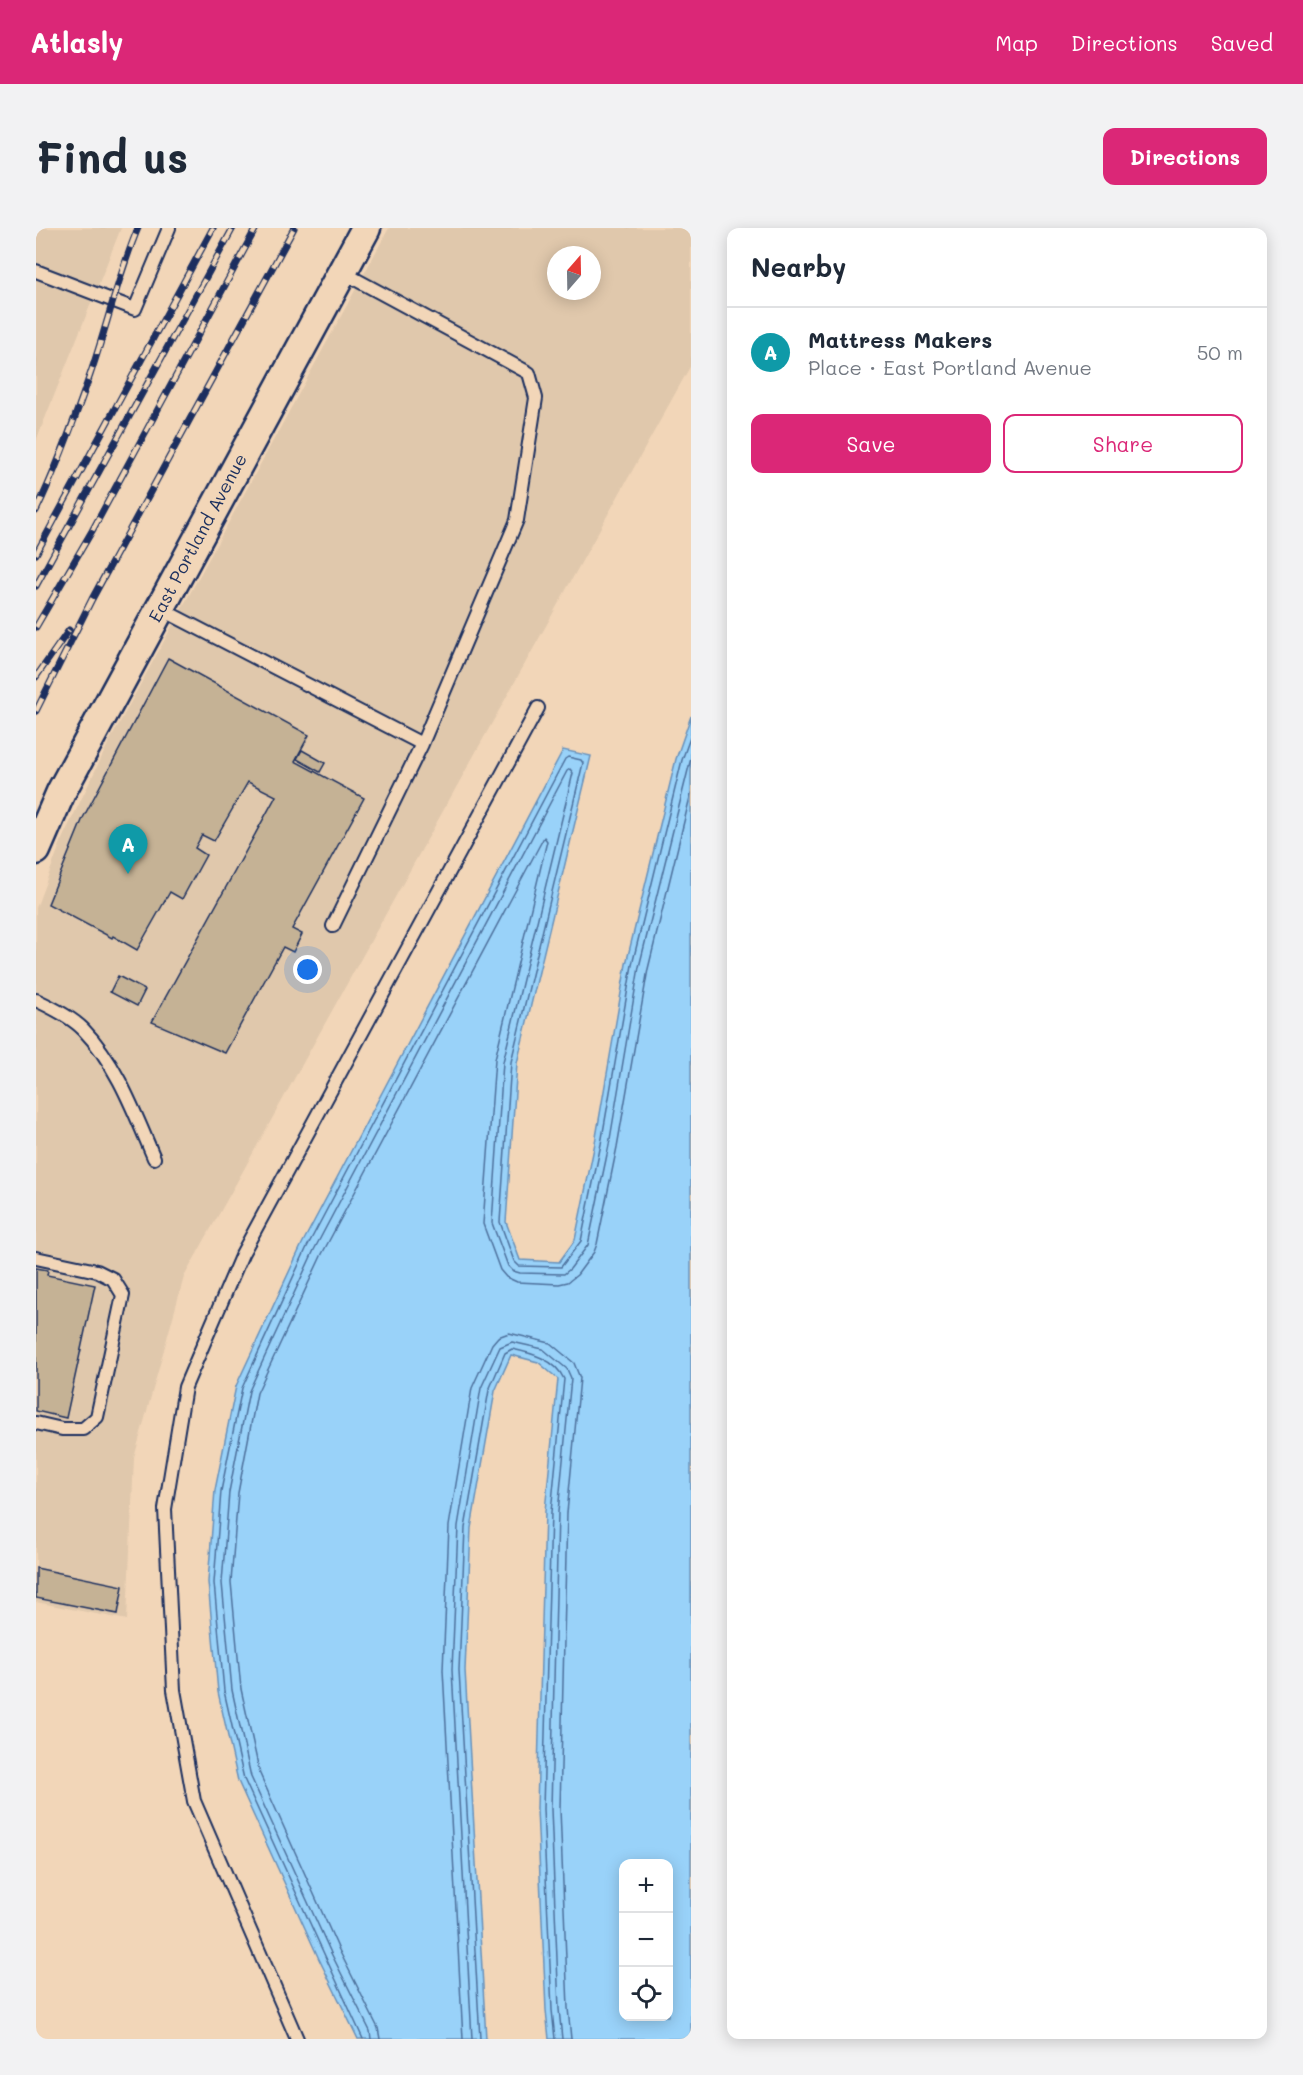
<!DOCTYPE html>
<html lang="en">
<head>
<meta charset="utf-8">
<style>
	:root { --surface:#fff; --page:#f2f2f3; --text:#1f2937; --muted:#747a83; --line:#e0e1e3; --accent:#db2777 }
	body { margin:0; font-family:Mali,sans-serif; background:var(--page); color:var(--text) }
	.controls { position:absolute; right:18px; bottom:18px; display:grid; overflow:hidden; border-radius:12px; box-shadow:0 3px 15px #0003 }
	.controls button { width:54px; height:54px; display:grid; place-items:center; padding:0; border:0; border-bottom:2px solid var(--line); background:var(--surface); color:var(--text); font:30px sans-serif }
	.compass { position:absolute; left:511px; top:18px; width:54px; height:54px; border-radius:50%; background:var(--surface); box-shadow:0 3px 15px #0003; rotate:20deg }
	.you { position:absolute; left:272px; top:742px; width:21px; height:21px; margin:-15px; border:4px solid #fff; border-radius:50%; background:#1a73e8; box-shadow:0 0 0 9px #1a73e833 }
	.badge { display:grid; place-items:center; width:39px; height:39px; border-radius:50%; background:var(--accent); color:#fff; font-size:20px; font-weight:700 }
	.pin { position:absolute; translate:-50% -50px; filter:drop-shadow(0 2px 3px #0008) }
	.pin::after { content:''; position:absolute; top:32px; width:21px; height:18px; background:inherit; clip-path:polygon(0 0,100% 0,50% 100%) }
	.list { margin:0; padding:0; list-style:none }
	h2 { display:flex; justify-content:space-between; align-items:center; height:78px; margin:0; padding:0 24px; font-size:26px }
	h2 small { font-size:20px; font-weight:400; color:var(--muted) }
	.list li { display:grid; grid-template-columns:39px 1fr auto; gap:18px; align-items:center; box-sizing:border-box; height:90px; padding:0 24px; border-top:2px solid var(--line) }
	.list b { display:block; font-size:22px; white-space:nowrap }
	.list p { margin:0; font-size:20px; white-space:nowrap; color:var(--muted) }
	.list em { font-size:20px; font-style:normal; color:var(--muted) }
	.actions { display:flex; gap:12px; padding:18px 24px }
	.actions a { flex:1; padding:14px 0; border:2px solid var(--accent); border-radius:12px; text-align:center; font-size:21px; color:var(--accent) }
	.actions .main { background:var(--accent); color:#fff }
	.icon { flex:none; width:33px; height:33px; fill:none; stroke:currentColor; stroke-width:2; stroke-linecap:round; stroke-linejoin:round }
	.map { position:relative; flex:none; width:655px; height:1811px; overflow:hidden; border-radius:12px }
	header { display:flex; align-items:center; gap:36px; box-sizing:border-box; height:84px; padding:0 30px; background:var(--accent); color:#fff }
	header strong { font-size:28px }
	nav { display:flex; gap:33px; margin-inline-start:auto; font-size:21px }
	.intro { display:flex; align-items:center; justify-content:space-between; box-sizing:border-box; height:144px; padding:0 36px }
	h1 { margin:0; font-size:42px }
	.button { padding:15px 27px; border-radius:12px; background:var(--accent); color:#fff; font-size:21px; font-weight:700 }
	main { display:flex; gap:36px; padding:0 36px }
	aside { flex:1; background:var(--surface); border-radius:12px; box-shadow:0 3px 15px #0003 }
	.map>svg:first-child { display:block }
	.built { fill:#e0c8ac; fill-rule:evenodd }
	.water { fill:#99d2f9; stroke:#6791bb; stroke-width:1.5; fill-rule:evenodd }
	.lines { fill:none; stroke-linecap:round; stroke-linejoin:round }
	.shore { stroke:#4d709c; stroke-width:1.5 }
	.building { fill:#c5b295; stroke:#1b2f5e; stroke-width:1.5 }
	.service-casing { stroke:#1b2f5e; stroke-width:16 }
	.tertiary-casing { stroke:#1b2f5e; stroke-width:33 }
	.service { stroke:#f2d6b8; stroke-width:12 }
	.tertiary { stroke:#f2d6b8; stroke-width:28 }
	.rail-casing { stroke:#1b2f5e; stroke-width:7 }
	.rail { stroke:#f2d6b8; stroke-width:4.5; stroke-dasharray:14; stroke-linecap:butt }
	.labels { text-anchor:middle; stroke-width:4.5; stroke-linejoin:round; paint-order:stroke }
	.street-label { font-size:18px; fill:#1b2f5e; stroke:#f2d6b8 }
</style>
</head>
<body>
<header>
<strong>Atlasly</strong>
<nav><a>Map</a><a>Directions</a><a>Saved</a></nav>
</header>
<div class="intro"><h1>Find us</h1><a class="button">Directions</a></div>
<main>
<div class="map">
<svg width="655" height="1811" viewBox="0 0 655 1811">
	<rect width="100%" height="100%" fill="#f2d6b8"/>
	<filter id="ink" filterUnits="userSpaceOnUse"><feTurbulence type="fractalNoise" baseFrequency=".0167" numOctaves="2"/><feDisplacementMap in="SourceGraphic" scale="12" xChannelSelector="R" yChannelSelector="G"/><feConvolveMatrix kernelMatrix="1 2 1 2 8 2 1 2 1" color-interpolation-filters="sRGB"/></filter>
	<g filter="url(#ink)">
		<!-- built -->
		<path class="built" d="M0 0H85L0 213Z
			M353 0H655V137L148 1049 98 1230 91 1392 0 1374V680L27 609 73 514ZM520 27H556V63H520Z"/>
		<!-- water -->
		<path class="water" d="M655 488V1811H513L510 1782 501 1581 509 1283 522 1151 502 1134 475 1127 459 1163 435 1300 429 1442 450 1811H322L283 1731 202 1553 182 1464 172 1354 179 1262 200 1158 266 1016 527 522 555 528 481 835 470 994 484 1032 523 1034 539 1012 559 915 590 736 640 531ZM588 1636H632V1788H588Z"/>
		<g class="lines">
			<!-- shore -->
			<path class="shore" d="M327 1811 208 1551 188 1463 178 1355 185 1263 206 1160 271 1019 529 531 532 529 545 532 547 535 475 834 464 994 478 1033 483 1038 525 1039 545 1013 565 916 596 737 646 532 655 507
				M335 1811 334 1803 295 1725 215 1549 196 1462 186 1355 193 1264 213 1163 278 1022 531 543 534 541 537 545 467 834 456 995 472 1038 477 1043 484 1045 528 1046 534 1041 552 1017 573 917 603 739 655 530
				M344 1811 342 1800 303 1722 224 1546 205 1461 195 1354 202 1265 221 1165 286 1026 508 609 511 613 459 831 447 996 464 1042 470 1049 481 1054 523 1056 532 1054 541 1047 558 1024 561 1016 581 919 612 741 655 565
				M427 1811 407 1442 413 1298 436 1160 456 1116 462 1109 473 1105 514 1115 538 1135 544 1150 531 1285 524 1581 532 1780 535 1811
				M436 1811 416 1442 422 1298 445 1160 464 1119 476 1114 507 1121 531 1141 535 1150 522 1284 515 1581 523 1781 526 1811
				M444 1811 423 1442 429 1300 453 1162 469 1125 476 1121C495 1125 519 1131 528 1151L515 1284 507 1581 516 1782 519 1811"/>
		</g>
		<!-- building -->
		<path class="building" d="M132 430 273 507 259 533 328 570 256 701 266 706 257 724 247 719 189 825 116 794 240 568 212 554 178 613 166 607 159 620 170 627 146 671 134 664 101 722 77 708 76 710 12 676 47 590Z
			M266 522 289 535 284 544 261 531Z
			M82 748 109 762 101 778 74 764Z
			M0 1040 12 1042 11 1047 59 1057 30 1190 0 1183Z
			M0 1340 87 1358 82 1386 0 1370Z"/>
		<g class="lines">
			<defs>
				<path id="service" d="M0 43 99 81 133 0
					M125 381 386 516
					M297 698 386 516 481 292 500 170 493 145 306 44
					M0 772C15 779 35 789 47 801 81 836 99 886 118 930
					M0 1030 61 1043 77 1051 87 1067 61 1189 47 1201H26L0 1195
					M261 1811 158 1573 138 1462 129 1281 149 1159 206 1026 502 480"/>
				<path id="tertiary" d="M0 622 25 564 330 0"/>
			</defs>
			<!-- service casing -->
			<use href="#service" class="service-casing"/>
			<!-- tertiary casing -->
			<use href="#tertiary" class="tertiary-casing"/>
			<!-- service -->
			<use href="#service" class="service"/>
			<!-- tertiary -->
			<use href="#tertiary" class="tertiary"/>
			<defs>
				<path id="rail" d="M0 283C21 240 38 193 54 147 71 98 82 48 102 0
					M0 326 177 0
					M0 358 197 0
					M0 399 56 303 220 0
					M0 449 33 402
					M0 483 56 371 258 0"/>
			</defs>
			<!-- rail casing -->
			<use href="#rail" class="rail-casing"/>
			<!-- rail -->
			<use href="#rail" class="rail"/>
		</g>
	</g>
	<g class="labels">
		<!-- street labels -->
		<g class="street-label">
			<text transform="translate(162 310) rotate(-62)" y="6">East Portland Avenue</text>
		</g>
	</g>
</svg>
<div class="controls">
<button>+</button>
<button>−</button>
<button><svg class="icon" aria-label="locate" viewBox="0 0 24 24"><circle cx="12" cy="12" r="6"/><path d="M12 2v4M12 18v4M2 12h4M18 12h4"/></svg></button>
</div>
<svg class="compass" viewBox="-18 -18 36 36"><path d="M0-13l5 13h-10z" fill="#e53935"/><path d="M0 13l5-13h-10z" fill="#747a83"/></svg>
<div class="you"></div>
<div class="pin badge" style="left:92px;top:646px;background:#0f9aa8">A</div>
</div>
<aside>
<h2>Nearby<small></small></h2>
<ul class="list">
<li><span class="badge" style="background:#0f9aa8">A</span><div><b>Mattress Makers</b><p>Place · East Portland Avenue</p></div><em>50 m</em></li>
</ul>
<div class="actions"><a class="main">Save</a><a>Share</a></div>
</aside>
</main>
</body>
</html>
